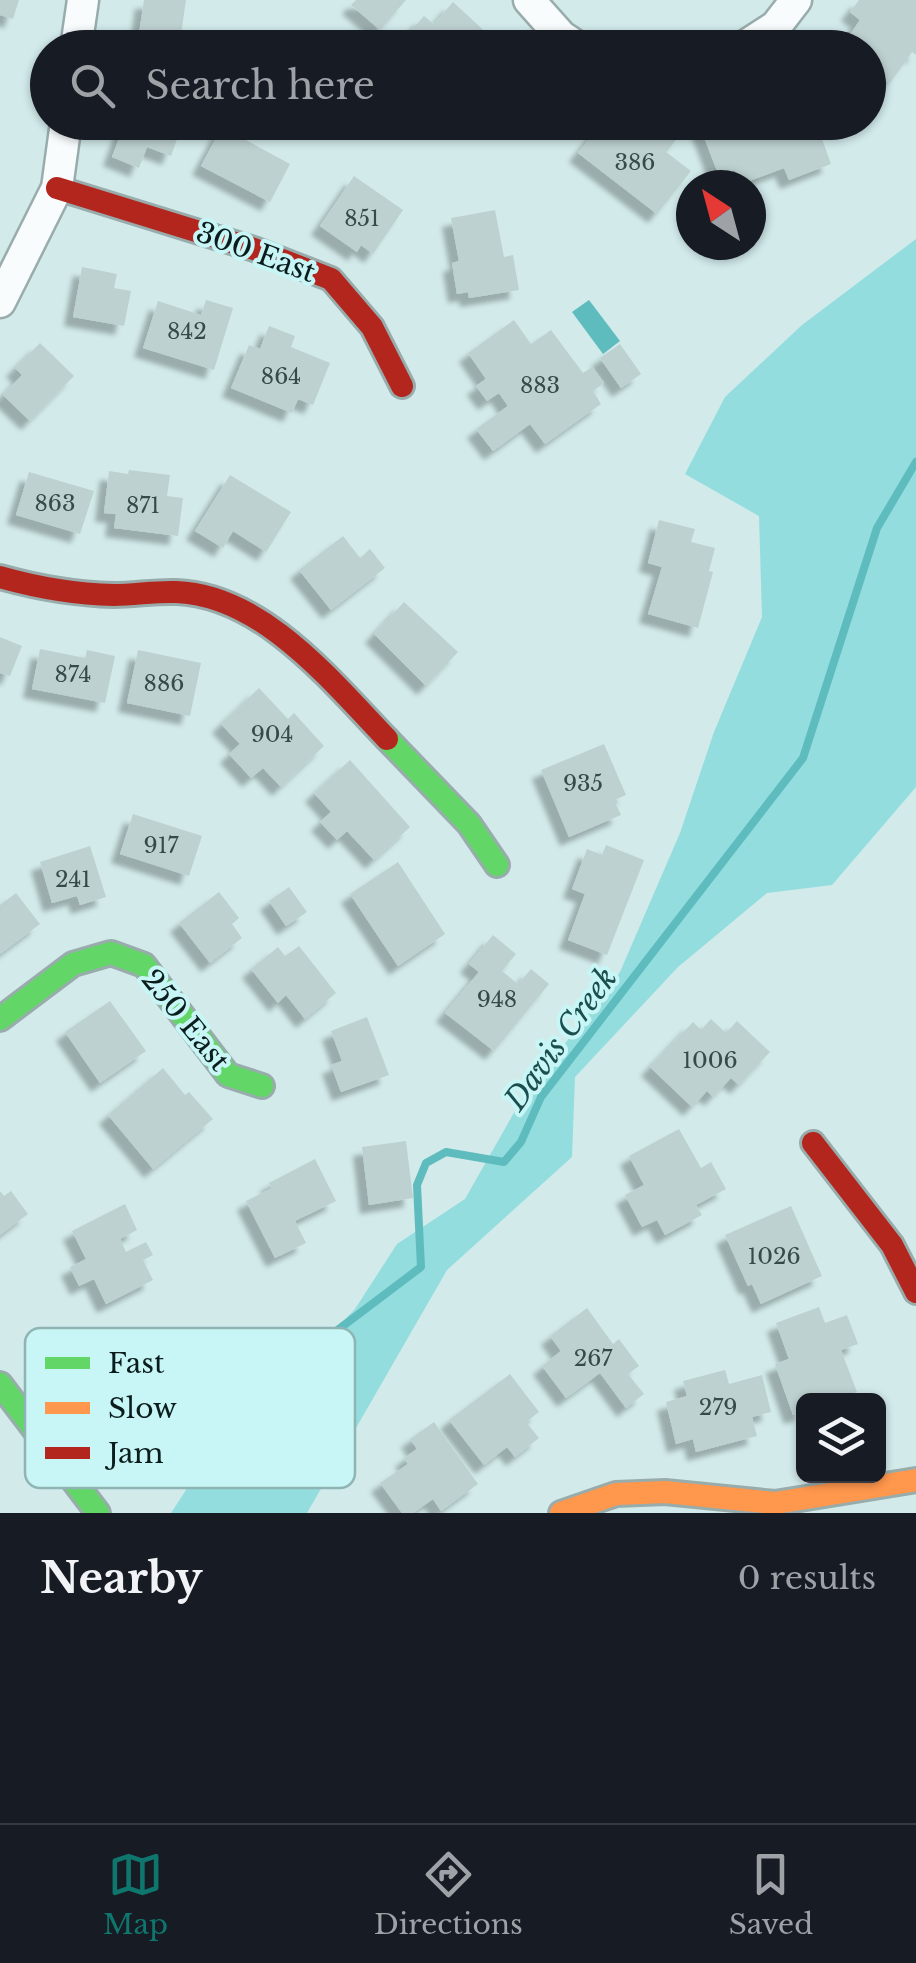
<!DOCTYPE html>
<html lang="en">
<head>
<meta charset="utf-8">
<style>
	:root { --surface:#171b24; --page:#242831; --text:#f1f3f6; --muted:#9ea1a6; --line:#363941; --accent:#0f766e }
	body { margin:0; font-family:"Libre Baskerville",serif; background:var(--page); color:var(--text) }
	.controls { position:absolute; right:30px; bottom:30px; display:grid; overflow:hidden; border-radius:15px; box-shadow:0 2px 8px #0004 }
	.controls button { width:90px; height:90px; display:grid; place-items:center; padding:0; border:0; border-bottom:2px solid var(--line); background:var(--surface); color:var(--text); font:50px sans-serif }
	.compass { position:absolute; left:676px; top:170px; width:90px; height:90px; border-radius:50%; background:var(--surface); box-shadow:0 2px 8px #0004; rotate:324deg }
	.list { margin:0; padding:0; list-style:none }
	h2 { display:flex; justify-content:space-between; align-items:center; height:130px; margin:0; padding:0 40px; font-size:42px }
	h2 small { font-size:32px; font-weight:400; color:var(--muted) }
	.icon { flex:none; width:55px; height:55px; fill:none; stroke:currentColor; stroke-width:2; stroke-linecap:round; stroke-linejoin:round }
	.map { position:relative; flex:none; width:916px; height:1513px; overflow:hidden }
	.search { position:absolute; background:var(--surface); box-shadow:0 2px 8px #0004; left:30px; right:30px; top:30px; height:110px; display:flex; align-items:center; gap:25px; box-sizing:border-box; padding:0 35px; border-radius:55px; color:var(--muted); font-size:38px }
	.sheet { height:310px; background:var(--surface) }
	nav { display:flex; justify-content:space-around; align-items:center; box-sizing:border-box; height:140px; border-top:2px solid var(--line); background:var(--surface); font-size:28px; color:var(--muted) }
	nav a { display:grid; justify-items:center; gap:5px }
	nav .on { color:var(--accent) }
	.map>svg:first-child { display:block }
	.green { fill:#93ddde }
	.water { fill:#5ebcbf }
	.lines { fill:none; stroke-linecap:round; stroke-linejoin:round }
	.stream { stroke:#5ebcbf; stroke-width:8 }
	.building { fill:#bed1d1; filter:url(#shadow) }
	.street-casing { stroke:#99acac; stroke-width:35 }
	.fast-casing { stroke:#99acac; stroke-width:28 }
	.slow-casing { stroke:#99acac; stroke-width:28 }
	.jam-casing { stroke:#99acac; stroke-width:28 }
	.street { stroke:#f8fcfc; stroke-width:30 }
	.fast { stroke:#63d668; stroke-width:22 }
	.slow { stroke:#ff974d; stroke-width:22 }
	.jam { stroke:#b3261e; stroke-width:22 }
	.labels { text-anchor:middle; stroke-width:8; stroke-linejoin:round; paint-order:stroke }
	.number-label { font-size:22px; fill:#384949 }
	.street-label { font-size:28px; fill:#0b1c1c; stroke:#c8f5f5 }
	.water-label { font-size:30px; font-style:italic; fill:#1b4e4f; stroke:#c8f5f5 }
	.key { fill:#c8f5f5; stroke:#8fb4b4; stroke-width:2.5 }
	.key-label { font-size:28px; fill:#0b1c1c }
</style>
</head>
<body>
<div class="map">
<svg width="916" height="1513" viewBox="0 0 916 1513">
	<defs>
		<filter id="shadow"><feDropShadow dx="-9" dy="9" stdDeviation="2.5" flood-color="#0004"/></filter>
	</defs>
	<rect width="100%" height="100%" fill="#d2eaea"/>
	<!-- green -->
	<path class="green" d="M916 239V787L832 885 767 893 678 967 575 1077 572 1157 447 1270 307 1513H171L199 1470 355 1309 397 1244 465 1199 520 1102 620 972 680 833 714 732 762 617 759 516 685 474 725 397 802 325Z"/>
	<!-- water -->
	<path class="water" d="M589 300 620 341 603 354 572 312Z"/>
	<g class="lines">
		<!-- stream -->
		<path class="stream" d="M100 1444 331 1335 421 1267 417 1185 426 1163 446 1152 504 1162 521 1142 541 1097 803 758 877 528 916 462"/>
	</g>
	<!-- building -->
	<path class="building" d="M0 0H19L13 19 0 15Z
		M144 0H186L179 48H137Z
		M356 0H406L380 30 351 5Z
		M859 0H916V55L912 52 890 83 868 69V48H841L860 20 850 12Z
		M453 2 503 48H402L399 44 424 16 434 24Z
		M125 122H165L181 128 171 156 147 147 139 168 112 157Z
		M602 122 619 125 638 122 647 129 652 122H664L680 135 666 152 691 171 657 214 578 153Z
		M703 122H766L771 135 806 122H816L831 164 789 180 784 168 741 184 735 170 719 176 699 124Z
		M222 127 290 164 270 202 201 166Z
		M354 176 403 210 373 254 361 245 357 252 320 226Z
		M495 210 504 257 513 255 519 290 469 298 468 292 457 294 452 263 459 261 451 218Z
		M82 267 117 274 114 288 131 291 124 326 73 317Z
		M206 300 233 308 214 370 143 348 158 301 201 315Z
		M514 320 531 344 551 330 583 373 592 367 604 383 593 391 601 404 545 444 530 424 493 451 476 429 508 406 499 393 487 401 476 386 486 379 468 353Z
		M269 326 295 336 291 347 330 363 313 405 298 399 292 413 231 388 249 345 260 349Z
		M40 343 74 376 30 421 3 395 22 375 15 368Z
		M620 344 641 374 621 388 600 358Z
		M129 470 170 475 167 496 183 498 178 536 114 528 116 514 104 513 109 471 128 474Z
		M29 472 94 491 80 534 16 515Z
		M230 475 291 512 266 552 233 531 223 548 195 531Z
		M659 520 695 529 691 542 715 548 709 571 713 572 698 628 648 614 662 567 648 563Z
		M343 536 360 558 370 549 385 568 331 610 299 570Z
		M404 602 458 652 426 686 374 634Z
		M0 637 22 646 10 676 0 673Z
		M40 649 85 658 87 650 115 656 105 703 32 689Z
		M138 650 201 663 190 716 127 703Z
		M259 688 288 719 294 713 324 746 281 787 263 768 251 778 229 754 240 744 221 724Z
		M604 744 626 795 614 800 621 815 569 837 541 770Z
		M350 760 410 827 374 860 347 831 337 840 320 822 331 812 314 793Z
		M133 814 202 836 189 876 120 854Z
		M606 845 644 860 607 955 568 940 585 894 572 889 587 849 602 855Z
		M90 846 106 897 80 905 77 896 52 903 40 862Z
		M398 862 445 934 398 966 350 894Z
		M289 887 307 912 286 926 269 901Z
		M219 892 239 918 232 924 242 938 210 963 179 923Z
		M16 893 40 924 0 954V905Z
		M493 935 516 954 502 971 518 984 531 969 549 984 494 1051 445 1013 479 972 469 964Z
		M299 946 336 993 305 1019 286 995 278 1003 251 969 278 947 285 956Z
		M110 1001 146 1051 100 1083 65 1032Z
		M367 1017 389 1075 341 1092 331 1065 342 1061 331 1031Z
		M711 1019 726 1033 737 1021 770 1052 739 1085 731 1078 713 1097 707 1091 692 1107 650 1067 693 1022 701 1030Z
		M163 1068 185 1095 189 1092 213 1119 153 1169 108 1115Z
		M679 1129 701 1168 711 1162 726 1189 696 1205 702 1215 665 1235 657 1220 642 1227 625 1195 644 1185 629 1156Z
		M406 1141 413 1198 369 1205 362 1147Z
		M315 1159 336 1201 295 1221 306 1243 275 1258 246 1201 272 1188 269 1183Z
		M0 1191 4 1196 11 1191 28 1214 0 1235Z
		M125 1204 137 1230 120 1239 126 1252 146 1242 153 1255 143 1260 153 1280 106 1304 94 1279 79 1286 70 1267 86 1259 72 1231Z
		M791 1206 822 1276 761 1304 752 1284 748 1286 725 1235Z
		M819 1307 825 1323 847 1315 858 1344 841 1350 857 1392 834 1400H804V1412L793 1415 775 1364 789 1359 776 1323Z
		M587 1308 613 1344 619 1339 639 1366 628 1374 644 1394 626 1408 600 1373 566 1398 542 1366 561 1351 550 1336Z
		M122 1327 156 1387 113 1409 82 1347Z
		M725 1370 729 1384 762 1375 771 1412 752 1417 757 1436 696 1452 693 1439 676 1444 666 1402 687 1396 683 1381Z
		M510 1374 539 1412 526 1422 539 1438 515 1457 507 1447 484 1465 449 1420Z
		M434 1422 478 1484 441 1511 433 1499 413 1513H402L380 1483 408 1464 404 1458 417 1449 410 1439Z"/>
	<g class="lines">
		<defs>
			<path id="street" d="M529 0 561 36 579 48
				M76 48 83 0
				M742 48 776 26 796 0
				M0 302 57 188 66 122"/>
			<path id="fast" d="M387 739 469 824 497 865
				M0 1019 73 964 111 953 144 965 228 1075 262 1086
				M0 1384 98 1513"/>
			<path id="slow" d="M561 1513 616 1494 665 1492 775 1503 916 1480"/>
			<path id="jam" d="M57 188 254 249 331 279 372 327 402 386
				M0 577C39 588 74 594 114 595 135 595 156 591 176 592 263 595 332 682 387 739
				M813 1143 892 1245 916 1292"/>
		</defs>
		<!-- street casing -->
		<use href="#street" class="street-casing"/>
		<!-- fast casing -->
		<use href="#fast" class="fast-casing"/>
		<!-- slow casing -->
		<use href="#slow" class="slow-casing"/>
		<!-- jam casing -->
		<use href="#jam" class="jam-casing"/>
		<!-- street -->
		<use href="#street" class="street"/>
		<!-- fast -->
		<use href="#fast" class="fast"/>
		<!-- slow -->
		<use href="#slow" class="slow"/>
		<!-- jam -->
		<use href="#jam" class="jam"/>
	</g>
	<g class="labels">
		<!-- number labels -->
		<g class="number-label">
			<text x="635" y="170">386</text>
			<text x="362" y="226">851</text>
			<text x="187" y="339">842</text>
			<text x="281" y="384">864</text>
			<text x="540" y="393">883</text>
			<text x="55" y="511">863</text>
			<text x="143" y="513">871</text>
			<text x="73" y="682">874</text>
			<text x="164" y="691">886</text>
			<text x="272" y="742">904</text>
			<text x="583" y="791">935</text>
			<text x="161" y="853">917</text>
			<text x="73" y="887">241</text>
			<text x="497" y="1007">948</text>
			<text x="710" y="1068">1006</text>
			<text x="774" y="1264">1026</text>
			<text x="593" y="1366">267</text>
			<text x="718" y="1415">279</text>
		</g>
		<!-- street labels -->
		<g class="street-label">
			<text transform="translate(256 252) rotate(20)" y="10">300 East</text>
			<text transform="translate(186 1020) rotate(51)" y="10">250 East</text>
		</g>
		<!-- water labels -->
		<g class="water-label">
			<text transform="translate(561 1039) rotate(-54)" y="10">Davis Creek</text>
		</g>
	</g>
	<!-- legend -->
	<rect x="25" y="1328" width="330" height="160" rx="15" class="key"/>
	<rect x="45" y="1357" width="45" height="12" fill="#63d668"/>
	<rect x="45" y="1402" width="45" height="12" fill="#ff974d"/>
	<rect x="45" y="1447" width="45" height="12" fill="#b3261e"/>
	<g class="key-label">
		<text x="108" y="1373">Fast</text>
		<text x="108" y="1418">Slow</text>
		<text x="108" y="1463">Jam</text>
	</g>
</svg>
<div class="controls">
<button><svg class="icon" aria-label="layers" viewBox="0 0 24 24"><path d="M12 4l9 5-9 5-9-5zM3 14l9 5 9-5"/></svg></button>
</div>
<svg class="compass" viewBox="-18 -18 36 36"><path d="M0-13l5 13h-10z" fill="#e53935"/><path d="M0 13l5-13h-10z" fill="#9ea1a6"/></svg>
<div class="search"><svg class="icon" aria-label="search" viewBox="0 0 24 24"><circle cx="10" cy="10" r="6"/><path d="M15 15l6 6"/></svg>Search here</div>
</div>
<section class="sheet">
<h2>Nearby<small>0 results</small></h2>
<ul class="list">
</ul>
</section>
<nav>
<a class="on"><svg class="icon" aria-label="map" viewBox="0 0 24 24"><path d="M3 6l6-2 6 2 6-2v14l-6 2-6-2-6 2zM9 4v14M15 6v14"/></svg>Map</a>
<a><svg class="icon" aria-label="directions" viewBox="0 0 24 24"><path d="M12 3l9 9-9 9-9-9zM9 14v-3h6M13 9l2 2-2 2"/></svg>Directions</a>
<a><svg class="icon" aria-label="saved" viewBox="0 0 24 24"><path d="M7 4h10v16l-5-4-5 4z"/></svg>Saved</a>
</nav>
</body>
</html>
